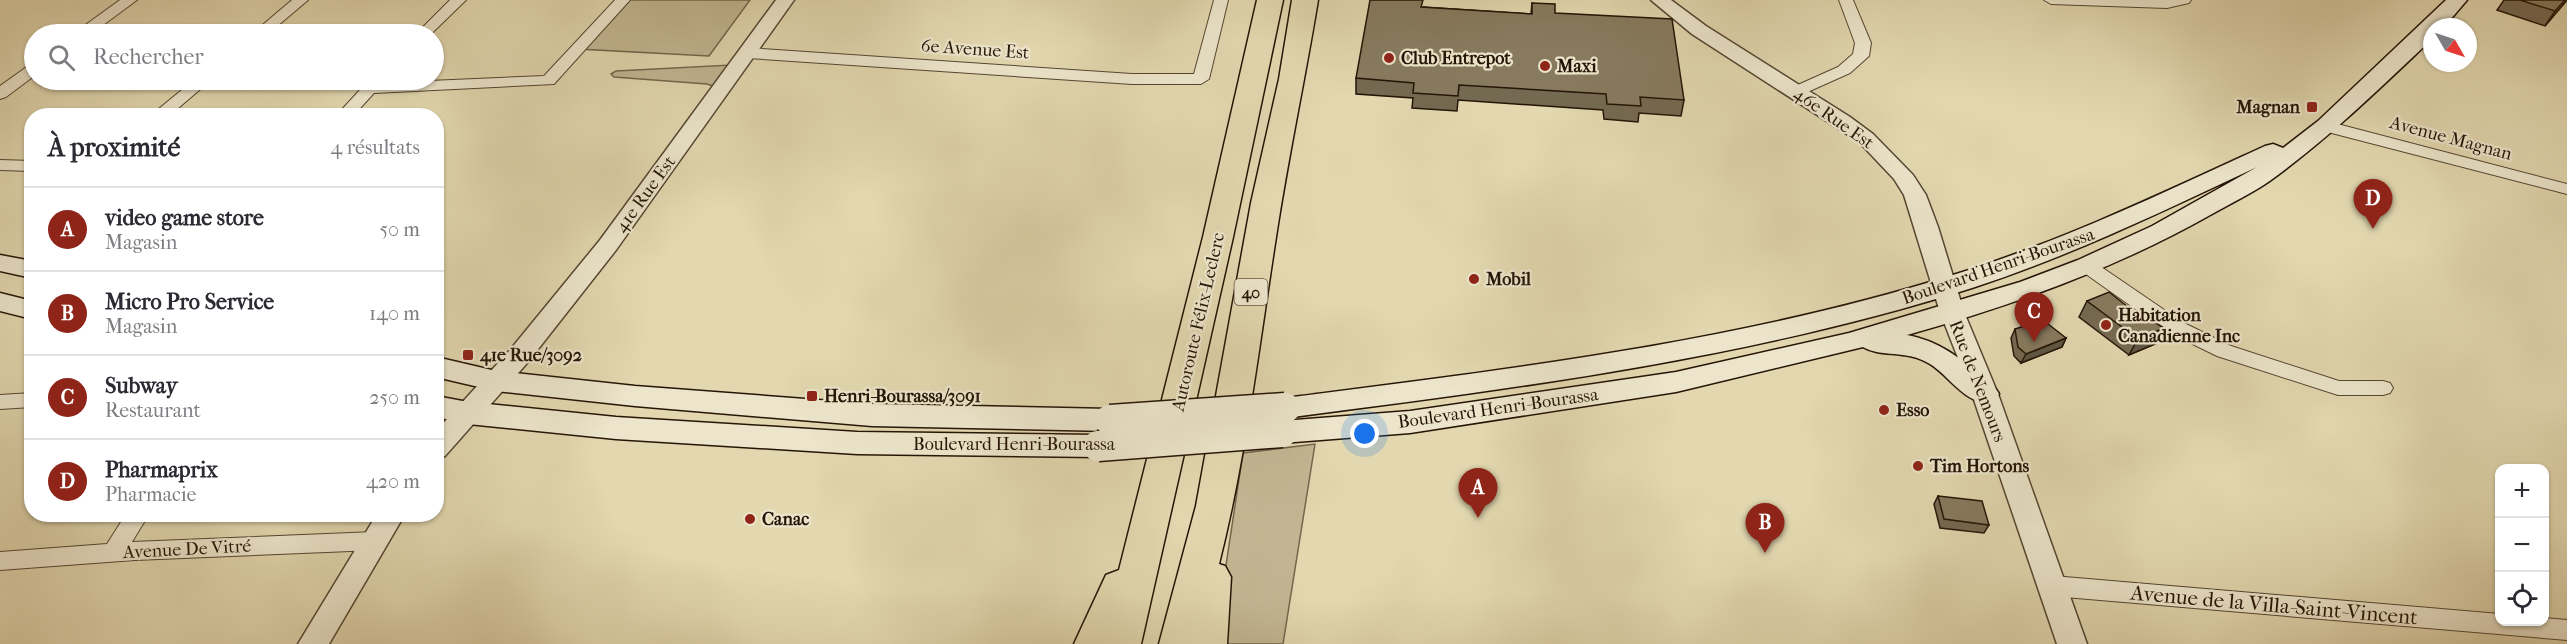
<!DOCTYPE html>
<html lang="fr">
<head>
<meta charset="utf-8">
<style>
	:root { --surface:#fff; --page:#f2f2f3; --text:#2b2b33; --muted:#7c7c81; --line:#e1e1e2; --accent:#8f2418 }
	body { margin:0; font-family:"IM FELL French Canon",serif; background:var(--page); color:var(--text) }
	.controls { position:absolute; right:18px; bottom:18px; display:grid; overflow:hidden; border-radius:12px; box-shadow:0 2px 4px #0004 }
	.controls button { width:54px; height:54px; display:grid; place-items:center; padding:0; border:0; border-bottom:2px solid var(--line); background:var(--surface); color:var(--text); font:30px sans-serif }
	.compass { position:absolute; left:2423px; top:18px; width:54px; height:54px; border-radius:50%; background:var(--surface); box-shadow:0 2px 4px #0004; rotate:129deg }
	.you { position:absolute; left:1365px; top:434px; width:21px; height:21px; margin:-15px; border:4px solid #fff; border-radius:50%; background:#1a73e8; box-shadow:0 0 0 9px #1a73e833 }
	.badge { display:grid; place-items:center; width:39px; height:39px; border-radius:50%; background:var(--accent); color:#fff; font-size:20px; font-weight:700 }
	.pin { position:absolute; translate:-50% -50px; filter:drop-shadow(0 2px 3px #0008) }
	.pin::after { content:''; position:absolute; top:32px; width:21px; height:18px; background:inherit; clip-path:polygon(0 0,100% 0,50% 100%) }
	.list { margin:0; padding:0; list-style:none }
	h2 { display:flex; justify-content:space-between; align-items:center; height:78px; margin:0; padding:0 24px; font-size:26px }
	h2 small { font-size:20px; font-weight:400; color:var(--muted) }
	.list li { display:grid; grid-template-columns:39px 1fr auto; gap:18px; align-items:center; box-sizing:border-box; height:84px; padding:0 24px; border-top:2px solid var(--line) }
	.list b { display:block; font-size:22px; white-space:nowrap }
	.list p { margin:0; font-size:20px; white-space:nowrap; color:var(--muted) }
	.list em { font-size:20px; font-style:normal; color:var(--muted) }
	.icon { flex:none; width:33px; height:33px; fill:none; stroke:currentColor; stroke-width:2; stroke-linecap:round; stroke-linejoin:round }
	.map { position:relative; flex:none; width:2567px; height:644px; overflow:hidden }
	.search { position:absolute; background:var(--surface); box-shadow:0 2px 4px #0004; left:24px; top:24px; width:420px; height:66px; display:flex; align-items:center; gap:15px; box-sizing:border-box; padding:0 21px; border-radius:33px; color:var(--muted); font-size:22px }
	.panel { position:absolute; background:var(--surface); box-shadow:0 2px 4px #0004; left:24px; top:108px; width:420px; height:414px; border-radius:24px }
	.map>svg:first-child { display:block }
	.green { fill:#c2b692; stroke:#74664c; stroke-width:1.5 }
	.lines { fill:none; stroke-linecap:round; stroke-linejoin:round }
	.minor-casing { stroke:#544631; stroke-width:2 }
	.tertiary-casing { stroke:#544631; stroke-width:3 }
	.secondary-casing { stroke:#251507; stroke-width:3 }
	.motorway-casing { stroke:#251507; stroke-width:3 }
	.minor { fill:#ece5cb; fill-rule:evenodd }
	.tertiary { fill:#ece5cb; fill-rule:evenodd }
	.secondary { fill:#ece5cb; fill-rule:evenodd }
	.motorway { fill:#e2d7af; fill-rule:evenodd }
	.secondary-bridge-casing { stroke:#251507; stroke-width:33; stroke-linecap:butt }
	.secondary-bridge { stroke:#ece5cb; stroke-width:30 }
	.wall { fill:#746951; stroke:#251507; stroke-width:1.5 }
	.shaded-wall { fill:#5e5542; stroke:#251507; stroke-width:1.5 }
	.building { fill:#877a5e; stroke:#251507; stroke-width:1.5 }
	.poi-dot { fill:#8f2418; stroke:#ece5cb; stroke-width:2 }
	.labels { text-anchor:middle; stroke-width:4.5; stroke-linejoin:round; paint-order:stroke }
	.shield { fill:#ece5cb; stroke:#615342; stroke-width:1.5 }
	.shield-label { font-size:16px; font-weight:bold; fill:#251507 }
	.street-label { font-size:18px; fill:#251507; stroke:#ece5cb }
	.poi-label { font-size:18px; font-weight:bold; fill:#251507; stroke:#ece5cb; text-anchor:start }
	.near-street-label { font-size:21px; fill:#251507; stroke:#ece5cb }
</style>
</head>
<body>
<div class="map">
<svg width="2567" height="644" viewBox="0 0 2567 644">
	<rect width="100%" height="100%" fill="#e2d7af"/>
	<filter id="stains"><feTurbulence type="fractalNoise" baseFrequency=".00333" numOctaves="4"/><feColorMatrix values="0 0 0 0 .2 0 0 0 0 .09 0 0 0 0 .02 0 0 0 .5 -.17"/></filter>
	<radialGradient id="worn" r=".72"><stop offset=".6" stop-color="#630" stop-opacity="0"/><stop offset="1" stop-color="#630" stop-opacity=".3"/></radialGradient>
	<!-- green -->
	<path class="green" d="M623 0H750L709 56 578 49Z
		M731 65 716 87 707 84 614 77 611 74 616 71Z
		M1315 444 1283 644H1214L1243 453Z"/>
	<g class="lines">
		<defs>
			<path id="minor" d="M120 0H137L91 34H75L77 31Z
				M292 0H308L268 34H252Z
				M450 0H466L431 34H416Z
				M615 0H630L554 84 374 93 353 116H336L369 80H385L383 83 544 76Z
				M1214 0H1228L1209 79 1201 84H1132L748 58 740 53 748 48 1132 74H1194Z
				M1839 0H1853L1871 43 1869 56 1850 73 1803 94H1791L1789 91 1791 88 1838 67 1853 54 1855 43Z
				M2044 0H2191L2189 3 2167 8 2051 4Z
				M34 64V76L6 97 0 99V86L28 66Z
				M194 80H211L169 116H150Z
				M2326 121 2567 184V194L2320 130 2318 126 2320 122Z
				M0 160 32 161V171L0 170Z
				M2087 260 2094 262 2182 322 2231 346 2339 381H2383L2390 383 2393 388 2390 393 2383 395H2338L2217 356 2168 332 2080 270 2078 266 2080 262Z
				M32 393V407L0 409V395Z
				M126 514H149L132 542 375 532 383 535 386 541 383 547 375 550 135 560 0 570V552L107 544Z
				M2053 576 2500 614V622H2544V618L2567 620V640L2053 596 2045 593 2041 586 2045 579Z"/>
			<path id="tertiary" d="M776 0H794L616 250 528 362 445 456 436 459V431L510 350 600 240Z
				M1651 0H1671L1706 26 1850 117 1873 134 1913 175 1926 195 1938 227 1964 312 1998 394 2087 644H2057L1972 394 1940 312 1904 195 1894 179 1859 142 1692 34Z
				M377 514H405L329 644H298Z"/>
			<path id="secondary" d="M2446 0H2467L2444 27H2432V39C2380 88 2329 138 2271 180 2253 193 2231 203 2212 214 2115 269 2013 305 1907 335 1939 341 1959 357 1983 378 1989 384 1995 386 1999 394L1995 401C1968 409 1951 377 1930 364 1906 349 1881 358 1863 347L1676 392 1410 433 1282 443 1272 440 1267 432 1272 424 1282 421 1410 411 1676 372 1849 333 2020 282 2078 260 2152 226 2257 167C2164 211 2070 256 1972 288 1748 359 1517 388 1285 418L1275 415 1271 408 1275 401 1285 398C1510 369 1736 343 1953 275 2060 242 2163 193 2265 146L2273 144 2283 148 2318 121Z
				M0 255 32 261V278L0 271Z
				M0 293 32 301V319L0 311Z
				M436 357 496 371 635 386 872 404 1110 409 1120 412 1124 420 1120 428 1110 431 872 426 635 406 496 391 436 377Z
				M436 396 468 402 616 417 857 432 1098 435 1108 438 1113 446 1108 454 1098 457 857 454 616 439 468 424 436 417Z"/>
			<path id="motorway" d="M1257 0H1283L1233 237 1141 644H1074L1106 575 1119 570 1203 237Z
				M1292 0H1318C1305 79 1288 158 1276 237 1259 346 1246 457 1219 564L1225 566 1231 577 1227 644H1159L1196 506 1251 203 1279 79Z"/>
		</defs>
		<!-- minor casing -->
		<use href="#minor" class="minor-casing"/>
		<!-- tertiary casing -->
		<use href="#tertiary" class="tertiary-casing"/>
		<!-- secondary casing -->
		<use href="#secondary" class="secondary-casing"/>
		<!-- motorway casing -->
		<use href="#motorway" class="motorway-casing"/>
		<!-- minor -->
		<use href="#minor" class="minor"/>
		<!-- tertiary -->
		<use href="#tertiary" class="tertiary"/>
		<!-- secondary -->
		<use href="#secondary" class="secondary"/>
		<!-- motorway -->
		<use href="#motorway" class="motorway"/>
		<defs>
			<path id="secondary-bridge" d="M1110 420 1285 408
				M1098 446 1282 432"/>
		</defs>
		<!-- secondary-bridge casing -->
		<use href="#secondary-bridge" class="secondary-bridge-casing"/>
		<!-- secondary-bridge -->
		<use href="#secondary-bridge" class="secondary-bridge"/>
	</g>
	<!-- wall -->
	<path class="wall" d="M2504 0H2567L2545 26 2497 10Z
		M1532 3 1555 13 1684 100 1681 116 1639 113 1638 122 1604 119 1603 110 1458 100 1457 111 1412 108 1413 98 1356 94V78L1423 7 1531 14Z
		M2087 301 2155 344 2129 355 2079 317Z
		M2015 329 2066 338 2062 347 2021 363 2014 356 2011 338Z
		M1938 496 1989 525 1984 533 1940 528 1934 504Z"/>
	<!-- shaded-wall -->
	<path class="shaded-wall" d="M2565 0H2567L2545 26 2555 11Z
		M2164 328 2155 344 2129 355 2138 339Z
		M2066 338 2062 347 2021 363 2026 354Z"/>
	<!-- building -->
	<path class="building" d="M1370 0H1423L1421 7 1532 14V3L1555 4V13L1672 19 1684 100 1640 97 1641 106 1607 104 1606 94 1459 85 1458 96 1413 93 1414 83 1356 78Z
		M2520 0H2565L2555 11Z
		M2109 292 2142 318 2146 317 2164 328 2138 339 2087 301Z
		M2043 320 2066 338 2026 354 2018 347 2015 329Z
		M1938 496 1982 501 1989 525 1944 519Z"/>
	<!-- markers -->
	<g class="poi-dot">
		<circle cx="1389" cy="58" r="6"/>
		<circle cx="1545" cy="66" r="6"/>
		<rect x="2306" y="101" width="12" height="12" rx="3"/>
		<circle cx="1474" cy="279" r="6"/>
		<circle cx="2106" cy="325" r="6"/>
		<rect x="462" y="349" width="12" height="12" rx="3"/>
		<rect x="806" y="390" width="12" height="12" rx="3"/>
		<circle cx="1884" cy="410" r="6"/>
		<circle cx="1918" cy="466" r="6"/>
		<circle cx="750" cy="519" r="6"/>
	</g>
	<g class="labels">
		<!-- shield labels -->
		<rect class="shield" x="1234.5" y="279" width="33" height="26" rx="4.5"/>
		<g class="shield-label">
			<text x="1251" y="298">40</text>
		</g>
		<!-- street labels -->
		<g class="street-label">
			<text transform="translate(975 49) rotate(4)" y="6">6e Avenue Est</text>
			<text transform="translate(1834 118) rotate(35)" y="6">46e Rue Est</text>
			<text transform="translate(2451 138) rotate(15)" y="6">Avenue Magnan</text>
			<text transform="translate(645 194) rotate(-54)" y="6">41e Rue Est</text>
			<text transform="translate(1998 266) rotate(-19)" y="6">Boulevard Henri-Bourassa</text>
			<text transform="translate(1198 322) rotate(-77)" y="6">Autoroute Félix-Leclerc</text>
			<text transform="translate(1978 381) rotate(69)" y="6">Rue de Nemours</text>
			<text transform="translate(1498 408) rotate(-8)" y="6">Boulevard Henri-Bourassa</text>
			<text x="1014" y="450">Boulevard Henri-Bourassa</text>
			<text transform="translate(187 549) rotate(-3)" y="6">Avenue De Vitré</text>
		</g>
		<!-- poi labels -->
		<g class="poi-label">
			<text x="1401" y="64">Club Entrepot</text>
			<text x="1557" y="72">Maxi</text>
			<text x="2300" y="113" text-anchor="end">Magnan</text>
			<text x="1486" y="285">Mobil</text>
			<text x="2118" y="321">Habitation<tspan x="2118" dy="21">Canadienne Inc</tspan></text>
			<text x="480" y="361">41e Rue/3092</text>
			<text x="824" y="402">Henri-Bourassa/3091</text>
			<text x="1896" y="416">Esso</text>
			<text x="1930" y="472">Tim Hortons</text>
			<text x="762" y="525">Canac</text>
		</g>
		<!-- near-street labels -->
		<g class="near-street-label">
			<text transform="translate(2274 605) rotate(5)" y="7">Avenue de la Villa-Saint-Vincent</text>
		</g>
	</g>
	<rect width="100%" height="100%" filter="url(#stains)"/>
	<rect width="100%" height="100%" fill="url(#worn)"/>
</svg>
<div class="controls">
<button>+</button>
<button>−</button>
<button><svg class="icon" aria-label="locate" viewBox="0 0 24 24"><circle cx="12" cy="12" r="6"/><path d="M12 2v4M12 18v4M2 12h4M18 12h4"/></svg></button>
</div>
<svg class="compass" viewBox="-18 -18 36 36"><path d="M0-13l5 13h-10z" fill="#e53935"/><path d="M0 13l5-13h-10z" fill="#7c7c81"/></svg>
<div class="you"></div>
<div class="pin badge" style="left:1478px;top:518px">A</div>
<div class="pin badge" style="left:1765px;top:553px">B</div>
<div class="pin badge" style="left:2034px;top:342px">C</div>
<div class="pin badge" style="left:2373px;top:229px">D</div>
<div class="search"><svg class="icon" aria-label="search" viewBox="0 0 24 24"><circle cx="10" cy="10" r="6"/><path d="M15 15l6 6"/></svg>Rechercher</div>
<section class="panel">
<h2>À proximité<small>4 résultats</small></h2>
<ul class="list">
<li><span class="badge">A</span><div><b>video game store</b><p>Magasin</p></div><em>50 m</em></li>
<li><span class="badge">B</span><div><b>Micro Pro Service</b><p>Magasin</p></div><em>140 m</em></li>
<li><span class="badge">C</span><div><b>Subway</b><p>Restaurant</p></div><em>250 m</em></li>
<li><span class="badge">D</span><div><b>Pharmaprix</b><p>Pharmacie</p></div><em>420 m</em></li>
</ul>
</section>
</div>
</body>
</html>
